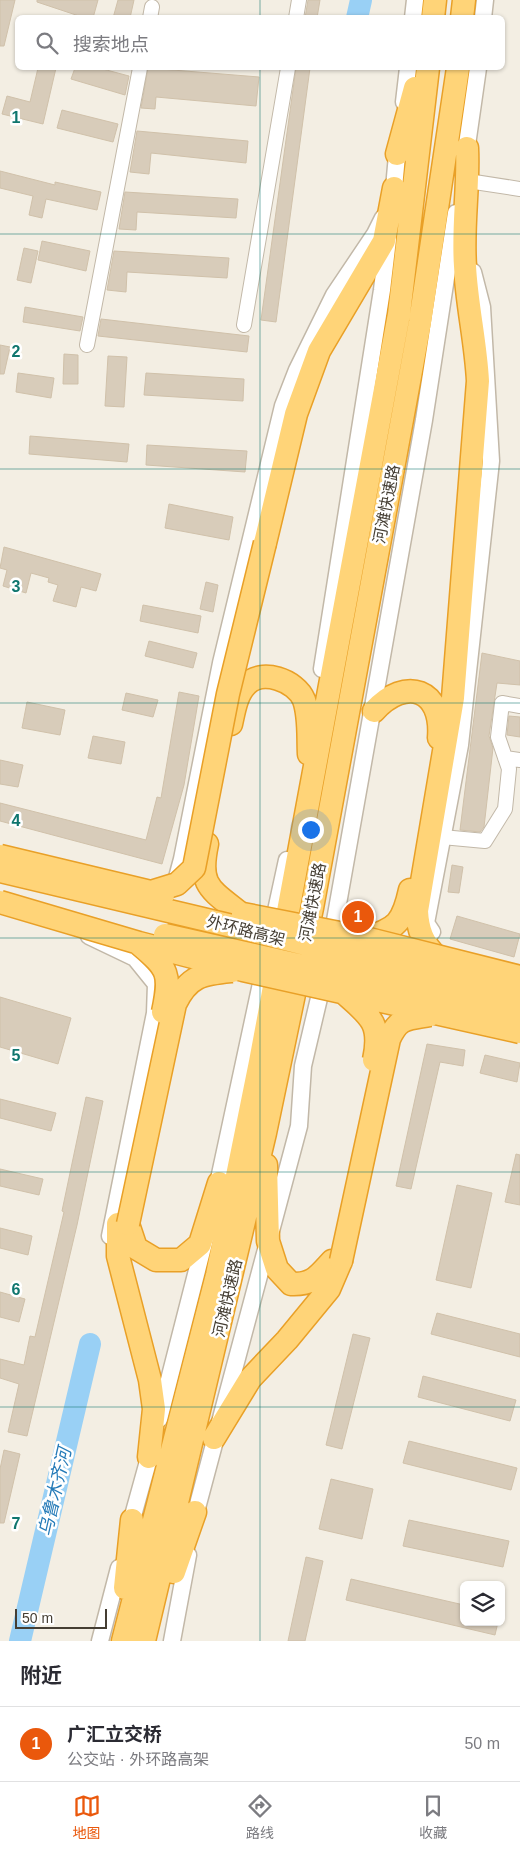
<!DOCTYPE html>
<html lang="zh">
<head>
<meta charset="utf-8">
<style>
	:root { --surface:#fff; --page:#f7f7f7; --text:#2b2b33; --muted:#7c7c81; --line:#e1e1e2; --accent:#ea580c }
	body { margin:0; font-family:Helvetica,"Noto Sans SC",sans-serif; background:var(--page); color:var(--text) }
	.controls { position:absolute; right:15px; bottom:15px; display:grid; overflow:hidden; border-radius:8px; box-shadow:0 1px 4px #0004 }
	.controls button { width:45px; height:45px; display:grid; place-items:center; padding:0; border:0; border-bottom:1px solid var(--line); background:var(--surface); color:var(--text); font:25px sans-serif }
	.scale { position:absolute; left:15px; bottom:12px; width:92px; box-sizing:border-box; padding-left:5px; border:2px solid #453e33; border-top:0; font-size:14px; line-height:18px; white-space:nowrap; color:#453e33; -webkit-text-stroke:4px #fff; paint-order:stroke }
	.you { position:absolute; left:310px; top:829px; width:18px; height:18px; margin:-12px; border:4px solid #fff; border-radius:50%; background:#1a73e8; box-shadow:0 0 0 8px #1a73e833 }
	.badge { display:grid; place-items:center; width:32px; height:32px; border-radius:50%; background:var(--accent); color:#fff; font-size:16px; font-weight:700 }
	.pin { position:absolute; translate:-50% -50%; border:2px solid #fff; box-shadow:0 1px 5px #0006 }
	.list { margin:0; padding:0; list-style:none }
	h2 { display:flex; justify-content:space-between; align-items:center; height:65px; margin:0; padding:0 20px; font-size:21px }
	h2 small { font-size:16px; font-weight:400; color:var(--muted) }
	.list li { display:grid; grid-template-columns:32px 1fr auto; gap:15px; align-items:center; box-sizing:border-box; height:75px; padding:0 20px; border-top:1px solid var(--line) }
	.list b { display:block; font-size:19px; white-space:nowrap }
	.list p { margin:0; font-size:16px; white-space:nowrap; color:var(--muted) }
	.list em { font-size:16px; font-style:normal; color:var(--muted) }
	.icon { flex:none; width:28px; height:28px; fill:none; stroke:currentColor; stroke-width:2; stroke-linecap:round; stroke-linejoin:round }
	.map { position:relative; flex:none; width:520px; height:1641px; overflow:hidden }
	.search { position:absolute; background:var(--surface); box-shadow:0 1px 4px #0004; left:15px; right:15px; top:15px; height:55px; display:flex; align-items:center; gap:12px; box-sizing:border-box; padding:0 18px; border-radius:8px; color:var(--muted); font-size:19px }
	.sheet { height:140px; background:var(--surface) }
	nav { display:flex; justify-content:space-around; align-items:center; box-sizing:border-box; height:70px; border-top:1px solid var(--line); background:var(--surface); font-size:14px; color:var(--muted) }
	nav a { display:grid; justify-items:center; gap:2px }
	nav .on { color:var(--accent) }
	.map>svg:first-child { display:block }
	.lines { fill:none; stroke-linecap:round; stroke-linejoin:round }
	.river { stroke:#99d0f5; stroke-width:22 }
	.building { fill:#d8ccba; stroke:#d0c1aa }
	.minor-casing { stroke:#c2b8a8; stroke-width:16 }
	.tertiary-casing { stroke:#c2b8a8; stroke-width:19 }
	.trunk-casing { stroke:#e9a027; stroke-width:25 }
	.minor { stroke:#fff; stroke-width:14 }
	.tertiary { stroke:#fff; stroke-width:16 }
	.trunk { stroke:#ffd478; stroke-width:22 }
	.trunk-bridge-casing { stroke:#e9a027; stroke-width:25; stroke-linecap:butt }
	.trunk-bridge { stroke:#ffd478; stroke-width:22 }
	.grid { fill:none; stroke:#0f766e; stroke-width:1; stroke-opacity:0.55 }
	.labels { text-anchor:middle; stroke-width:5; stroke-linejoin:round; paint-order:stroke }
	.street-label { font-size:16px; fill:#453e33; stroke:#fff }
	.water-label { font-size:18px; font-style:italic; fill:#257bb8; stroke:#fff }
	.grid-label { font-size:16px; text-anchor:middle; font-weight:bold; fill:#0f766e; stroke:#fff; stroke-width:5; stroke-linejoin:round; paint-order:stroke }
</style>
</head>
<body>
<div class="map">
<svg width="520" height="1641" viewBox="0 0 520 1641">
	<rect width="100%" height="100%" fill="#f3eee3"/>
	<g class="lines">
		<!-- river -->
		<path class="river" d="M357 18 361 0
			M20 1641 90 1344"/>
	</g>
	<!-- building -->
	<path class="building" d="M0 0H15L4 46H0Z
		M37 0H98L93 18H85L37 2Z
		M118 0H134L130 18H113Z
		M308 0H320L317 18H305Z
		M38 68H56L43 124 2 114 7 96 30 102Z
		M75 68H99L129 76 125 95 71 79Z
		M148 68 259 77 256 106 156 97 155 109 141 108Z
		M296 68H310L276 322 261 320Z
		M62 110 118 124 113 142 57 128Z
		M137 131 248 141 246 163 151 153 149 174 130 172Z
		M0 171 55 185V182L101 192 97 210 46 199 42 218 29 215 33 196 0 188Z
		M125 192 238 199 236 218 137 212 136 230 119 229Z
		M42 241 90 251 86 271 38 260Z
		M24 248 38 251 31 283 17 280Z
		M114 251 229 258 227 278 127 272 126 292 107 290Z
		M25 307 83 317 80 331 23 322Z
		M101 319 249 336 247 352 98 336Z
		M0 345 10 347 4 374H0Z
		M64 354 78 355V384H63Z
		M108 356 127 357 124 407 105 406Z
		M18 373 54 378 51 398 16 392Z
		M146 373 244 379 243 401 144 395Z
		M30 436 129 444 127 462 29 454Z
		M147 445 247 451 245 472 146 465Z
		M169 504 233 517 229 540 165 528Z
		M4 547 101 574 96 591 81 587 76 607 53 601 58 585 48 582 49 578 31 573 26 593 3 586 7 570 0 568Z
		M206 582 218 585 213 612 200 609Z
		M143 605 201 616 198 633 140 621Z
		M149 641 197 653 193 668 145 656Z
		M482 653 520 661V685L497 683 489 736 493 748 484 827 480 832 460 830Z
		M179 692 199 696 184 785 162 864 0 821V803L146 840 157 797 161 798Z
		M126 693 158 700 153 717 122 710Z
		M27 702 65 710 60 735 22 728Z
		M509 716 520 717V737L507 735Z
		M93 736 125 742 121 764 88 758Z
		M0 760 23 765 18 787 0 784Z
		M452 865 463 867 459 893 448 892Z
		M457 916 520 934 514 957 450 939Z
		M0 997 71 1018 58 1064 0 1047Z
		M427 1044 465 1050 463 1066 440 1062 411 1189 396 1186Z
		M485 1055 520 1063 517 1082 480 1073Z
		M86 1097 103 1101 77 1225 27 1436 8 1432 19 1384 0 1378V1359L24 1365 30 1336 35 1337 64 1212 62 1211Z
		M0 1099 56 1113 51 1131 0 1118Z
		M516 1154 520 1155V1205L505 1202Z
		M0 1169 43 1179 39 1195 0 1186Z
		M457 1185 492 1193 471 1288 436 1280Z
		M0 1228 32 1236 28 1255 0 1248Z
		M0 1292 25 1299 19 1322 0 1317Z
		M437 1313 520 1334V1357L431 1334Z
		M353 1334 370 1338 342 1449 326 1445Z
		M423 1376 516 1400 510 1421 418 1397Z
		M409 1441 517 1468 511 1490 403 1463Z
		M4 1450 20 1454 4 1523H0V1469Z
		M331 1479 373 1489 362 1539 319 1529Z
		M409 1520 509 1541 503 1567 403 1546Z
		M306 1557 323 1561 305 1641H288Z
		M351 1579 464 1605V1622H498L495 1635 346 1600Z"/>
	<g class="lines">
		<defs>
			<path id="minor" d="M150 18 152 7
				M296 18 299 0
				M468 181 520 189
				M244 325 288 68
				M87 345 140 68
				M505 758 520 760
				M442 837 485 841 505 809 509 769 498 737 502 703 520 706"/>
			<path id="tertiary" d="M413 18 415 0
				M483 18 485 0
				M404 102 408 68
				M465 159 478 68
				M393 199 398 144
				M322 669 382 290 388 239
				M175 885 182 859 221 663 283 406 297 370 334 295 375 234 383 218
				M272 929 287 860
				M432 932 426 923 460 745 491 461 482 307 473 272
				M89 936 135 958 156 984 155 1013 110 1236
				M331 943 424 420 456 213
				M216 1193 265 965
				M159 1419 205 1239
				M193 1523 299 1126 303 1066 324 977
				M129 1530 152 1447
				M100 1641 119 1568
				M172 1641 188 1555"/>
			<path id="trunk" d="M433 18 435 0
				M462 18 464 0
				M397 154 415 88
				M265 543 296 414 319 351 384 241 394 188
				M374 711C406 676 443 689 439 738
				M231 724C234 711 236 695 246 685 261 668 296 680 304 700 310 717 308 737 309 754
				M207 844C198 886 210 889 241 914
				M365 938C397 929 403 922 410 890
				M437 957C423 944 418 930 417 911L453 698 478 381C476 342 467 305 465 266 462 226 469 188 467 148
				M266 1165 268 1241 277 1269 291 1284C313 1285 318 1276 332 1261
				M118 1224V1256L150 1380 154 1409 149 1457
				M128 1224 136 1248 156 1260H181L200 1244 219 1183
				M214 1438 250 1379 287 1340 329 1289 341 1261
				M174 1572 195 1512
				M125 1588 132 1520
				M123 1641 217 1275 260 1062 399 314 428 68
				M144 1641 265 1133 312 908 420 322 458 68"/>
		</defs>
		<!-- minor casing -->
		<use href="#minor" class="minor-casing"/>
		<!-- tertiary casing -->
		<use href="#tertiary" class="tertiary-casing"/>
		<!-- trunk casing -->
		<use href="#trunk" class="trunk-casing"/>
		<!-- minor -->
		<use href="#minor" class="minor"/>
		<!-- tertiary -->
		<use href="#tertiary" class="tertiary"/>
		<!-- trunk -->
		<use href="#trunk" class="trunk"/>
		<defs>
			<path id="trunk-bridge" d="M0 856 163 895
				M0 871 249 930 520 998
				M151 892 177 884 194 868 228 694 265 543
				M0 902 139 943 243 970 520 1032
				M243 914 365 938 520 977
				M165 935 520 1015
				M139 944C169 969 171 974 163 1012
				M344 993C370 1016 382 1023 374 1060
				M128 1224 175 1004C189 975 203 974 232 971
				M341 1261 389 1039C399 1017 407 1019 430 1015"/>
		</defs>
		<!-- trunk-bridge casing -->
		<use href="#trunk-bridge" class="trunk-bridge-casing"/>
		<!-- trunk-bridge -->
		<use href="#trunk-bridge" class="trunk-bridge"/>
	</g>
	<!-- grid -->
	<path class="grid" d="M260 0V18M260 68V1641M0 234H520M0 469H520M0 703H520M0 938H520M0 1172H520M0 1407H520"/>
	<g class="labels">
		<!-- street labels -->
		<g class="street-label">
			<text transform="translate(386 504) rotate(-79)" y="6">河滩快速路</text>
			<text transform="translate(312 902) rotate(-79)" y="6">河滩快速路</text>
			<text transform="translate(246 930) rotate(14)" y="6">外环路高架</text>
			<text transform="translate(227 1298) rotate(-77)" y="6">河滩快速路</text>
		</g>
		<!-- water labels -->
		<g class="water-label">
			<text transform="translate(55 1492) rotate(-77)" y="6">乌鲁木齐河</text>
		</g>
	</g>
	<g class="grid-label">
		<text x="16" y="123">1</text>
		<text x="16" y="357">2</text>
		<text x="16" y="592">3</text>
		<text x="16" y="826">4</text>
		<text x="16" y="1061">5</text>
		<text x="16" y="1295">6</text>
		<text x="16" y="1529">7</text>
	</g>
</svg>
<div class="controls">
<button><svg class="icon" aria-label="layers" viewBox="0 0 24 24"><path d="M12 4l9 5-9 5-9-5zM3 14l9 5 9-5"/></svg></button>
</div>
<div class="scale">50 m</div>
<div class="you"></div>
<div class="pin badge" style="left:358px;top:917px">1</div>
<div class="search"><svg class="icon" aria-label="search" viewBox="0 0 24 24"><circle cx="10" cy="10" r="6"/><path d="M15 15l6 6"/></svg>搜索地点</div>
</div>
<section class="sheet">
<h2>附近<small></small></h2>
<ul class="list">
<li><span class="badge">1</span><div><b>广汇立交桥</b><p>公交站 · 外环路高架</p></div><em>50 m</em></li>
</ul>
</section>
<nav>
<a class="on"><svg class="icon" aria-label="map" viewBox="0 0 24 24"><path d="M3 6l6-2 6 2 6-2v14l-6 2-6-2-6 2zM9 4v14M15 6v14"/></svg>地图</a>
<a><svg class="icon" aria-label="directions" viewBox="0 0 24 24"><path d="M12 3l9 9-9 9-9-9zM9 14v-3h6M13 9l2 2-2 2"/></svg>路线</a>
<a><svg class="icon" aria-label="saved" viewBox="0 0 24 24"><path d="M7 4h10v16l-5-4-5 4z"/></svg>收藏</a>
</nav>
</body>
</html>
